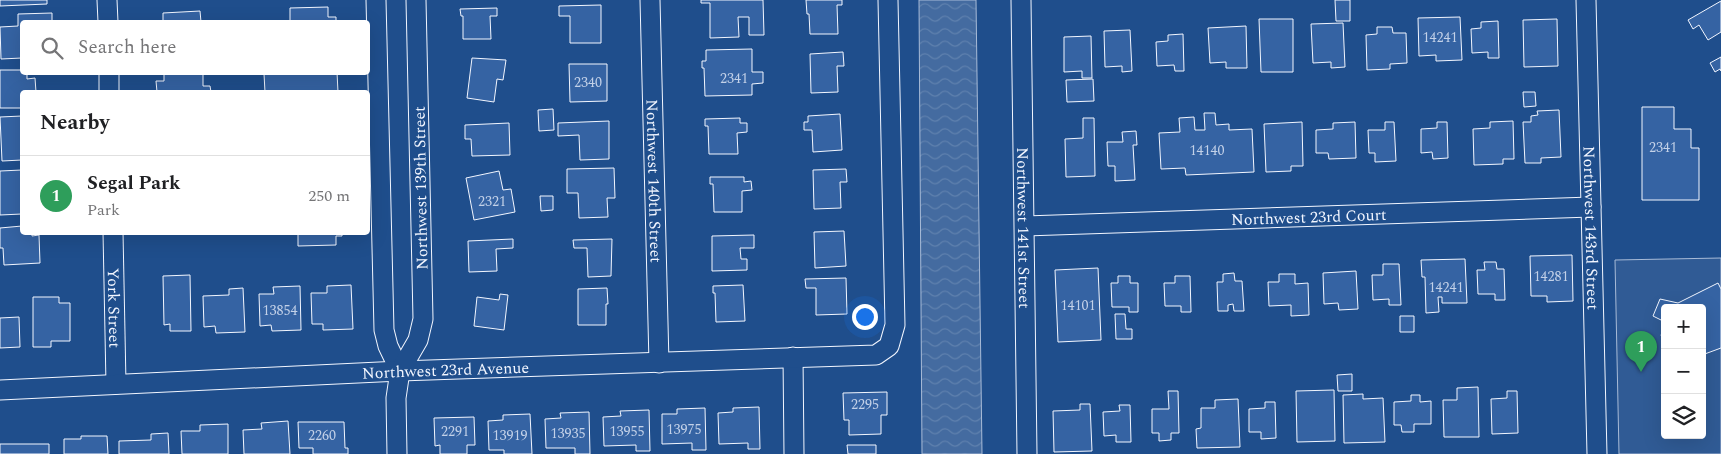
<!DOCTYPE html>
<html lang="en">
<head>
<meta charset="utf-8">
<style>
	:root { --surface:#fff; --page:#f2f2f2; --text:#202124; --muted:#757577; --line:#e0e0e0; --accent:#2563eb }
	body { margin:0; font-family:Spectral,serif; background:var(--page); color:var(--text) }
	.controls { position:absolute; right:15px; bottom:15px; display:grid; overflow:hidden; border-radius:5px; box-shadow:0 5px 20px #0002 }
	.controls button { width:45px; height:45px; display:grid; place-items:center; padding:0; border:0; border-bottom:1px solid var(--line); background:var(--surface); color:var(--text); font:25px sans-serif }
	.you { position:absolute; left:864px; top:316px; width:18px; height:18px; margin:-12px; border:4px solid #fff; border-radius:50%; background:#1a73e8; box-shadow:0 0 0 8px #1a73e833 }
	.badge { display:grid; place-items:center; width:32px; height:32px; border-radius:50%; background:var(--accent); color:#fff; font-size:16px; font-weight:700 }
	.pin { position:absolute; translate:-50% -41px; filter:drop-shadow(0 1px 2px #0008) }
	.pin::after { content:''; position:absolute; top:26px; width:18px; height:15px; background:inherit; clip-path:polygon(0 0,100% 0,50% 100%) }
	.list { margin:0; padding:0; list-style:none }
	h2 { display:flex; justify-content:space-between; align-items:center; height:65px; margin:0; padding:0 20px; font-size:21px }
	h2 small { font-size:16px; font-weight:400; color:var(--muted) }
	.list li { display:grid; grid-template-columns:32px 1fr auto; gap:15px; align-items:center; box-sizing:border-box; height:80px; padding:0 20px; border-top:1px solid var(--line) }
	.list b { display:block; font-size:19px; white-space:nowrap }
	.list p { margin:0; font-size:16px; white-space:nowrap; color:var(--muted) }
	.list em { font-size:16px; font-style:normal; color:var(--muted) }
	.icon { flex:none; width:28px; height:28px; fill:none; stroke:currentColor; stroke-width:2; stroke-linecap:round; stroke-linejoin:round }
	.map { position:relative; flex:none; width:1721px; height:454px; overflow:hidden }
	.search { position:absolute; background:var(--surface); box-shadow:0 5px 20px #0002; left:20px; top:20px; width:350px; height:55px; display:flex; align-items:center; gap:12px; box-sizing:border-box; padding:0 18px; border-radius:5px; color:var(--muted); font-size:19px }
	.panel { position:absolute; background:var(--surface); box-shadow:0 5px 20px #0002; left:20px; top:90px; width:350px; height:145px; border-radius:5px }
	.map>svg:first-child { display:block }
	.built { fill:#305b95; stroke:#a8bbd7; fill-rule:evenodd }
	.water { fill:url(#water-waves); stroke:#a8bbd7 }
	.building { fill:#3563a3; stroke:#f2f6ff }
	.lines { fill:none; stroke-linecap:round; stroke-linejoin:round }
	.minor-casing { stroke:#f2f6ff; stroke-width:21 }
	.minor { stroke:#1f4e8c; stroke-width:19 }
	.labels { text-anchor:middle; stroke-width:4; stroke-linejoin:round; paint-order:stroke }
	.number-label { font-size:14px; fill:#c3d1e8 }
	.street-label { font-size:16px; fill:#f2f6ff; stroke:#1f4e8c }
</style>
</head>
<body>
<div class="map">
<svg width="1721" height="454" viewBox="0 0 1721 454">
	<defs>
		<pattern id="water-waves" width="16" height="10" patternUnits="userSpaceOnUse" patternTransform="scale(1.25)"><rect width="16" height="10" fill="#446ba0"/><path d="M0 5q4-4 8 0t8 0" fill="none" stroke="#5f81ae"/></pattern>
	</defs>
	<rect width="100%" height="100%" fill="#1f4e8c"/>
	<!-- built -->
	<path class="built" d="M1721 258V454H1619L1615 260ZM1665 308H1702V435H1665Z"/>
	<!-- water -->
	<path class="water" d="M919 0H976L982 454H922Z"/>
	<!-- building -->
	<path class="building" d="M0 0H47V4L0 6Z
		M701 0H763L764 35H749V17H738L739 37 710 38V3H701Z
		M806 0H842V5H837L838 34H810L809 14H807Z
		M1335 0H1350V21H1336Z
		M1721 1V32L1708 40 1699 25 1693 29 1688 20Z
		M601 5V43H570V16H559V6Z
		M328 7V17H336V22H290V8Z
		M497 8V16H490L491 39H463V16H461L460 9Z
		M200 11 201 22H155H163V13Z
		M52 13V22H22V58L1 59 0 27 18 26V14Z
		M1460 17 1462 60 1436 61V55L1419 56 1418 18Z
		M1259 19H1293V72H1261Z
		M1557 19 1558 66 1524 67 1523 20Z
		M1498 21 1499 58H1488V52L1472 53 1471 29 1481 28V22Z
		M1343 23 1345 67 1331 68V62L1313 63 1311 24Z
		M1246 26 1247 68H1226V62L1210 63 1208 28Z
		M1377 27H1392L1393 33H1406L1407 63 1390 64V69L1367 70 1366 35 1377 34Z
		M1130 30 1132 71 1122 72V66L1105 67 1104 31Z
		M1183 34 1184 71H1175L1174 65 1157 66 1156 42 1168 41V35Z
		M1091 36 1092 78H1082V71L1064 72V37Z
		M752 49V72H763V83L752 84V95L705 96 704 68H702V61H706V50Z
		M843 52 844 66H837L838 92 811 93 810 54Z
		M1721 57V71L1720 69 1715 72 1710 63Z
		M472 58 506 60 503 80 497 79 494 102 467 98Z
		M569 64H607V101L570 102Z
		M0 70H22V72H27V79L35 78 36 92H22V108H0Z
		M164 72H203V86H210L211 92H157L156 81H164Z
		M337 72 338 92H265L264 74Z
		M1093 79 1094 101 1067 102 1066 80Z
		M1523 92H1535L1536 106 1524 107Z
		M1642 107H1674V129H1691V148H1699V200H1642Z
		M553 109 554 130 539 131 538 110Z
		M1559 110 1561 157 1541 158V163H1525L1523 122H1531V116L1538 115 1537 111Z
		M1204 113H1215L1216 125 1229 124V130L1252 129 1254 172 1186 175 1185 168 1161 169 1159 133 1180 132 1179 118 1194 117 1195 130H1205Z
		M840 114 842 150 813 152 812 130H804V122H808V116Z
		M22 116V160L2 161 0 117Z
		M740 118V123H747V132L737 133 738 154H709L708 126H705V119Z
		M1083 118H1094L1095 176 1066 177 1065 139 1083 138Z
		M609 121V159L580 160 579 135 558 136V123Z
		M1513 121 1514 159H1503V164L1474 165 1473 129 1490 128V122Z
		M1302 122 1303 166H1291V171L1266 172 1264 124Z
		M1355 122 1356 158 1329 159 1328 153H1316V130L1333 129V123Z
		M1385 122H1394L1396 161 1375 162V153H1369L1368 130H1385Z
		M1437 122H1447L1448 158 1433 159 1432 152 1421 153V129L1437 128Z
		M509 123 510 155 472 156 471 139H465V125Z
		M1136 131 1137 145H1133L1135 180 1115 181V166H1108L1107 142H1123L1122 132Z
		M614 168 615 198H607L608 217 579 218 578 193H567V169Z
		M846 169 847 182H840L841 208 814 209 813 170Z
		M22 170V214L0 215V171Z
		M499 171 503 190 511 189 515 212 474 220 466 178Z
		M710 177H744V182L751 181 752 190 742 191V212H714L713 184H710Z
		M540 196H553V210L541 211Z
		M22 226V232H32V236L39 235 40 263 4 265 3 248H0V228Z
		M844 231 846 266 815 268 814 232Z
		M298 232H342V236H336V245L298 246Z
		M754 235V248H740L741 259H747V270L712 271V236Z
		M513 239V248L496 249 497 271 469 272 468 241Z
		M612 239 611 276 588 277 587 248H574L573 240Z
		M1572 255 1573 301 1547 302V296H1531L1530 256Z
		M1465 259 1467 303H1442V297H1438L1439 312 1426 313 1425 277H1422L1421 260Z
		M1484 262H1496L1497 269H1504L1505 300H1495V294H1478L1477 270H1485Z
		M1383 264H1399L1401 305H1389V299L1373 300 1372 275H1383Z
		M1098 268 1101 340 1058 342 1055 270Z
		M1356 271 1358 309 1339 310 1338 303 1324 304 1323 273Z
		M1234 273 1235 281H1242L1244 311H1234L1233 304 1228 305V311H1218L1217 282H1223V274Z
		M1279 274H1295V284L1308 283 1309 315 1291 316V305L1269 306 1268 282H1279Z
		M190 275 191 331H170V324L164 325 163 276Z
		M1118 276H1130V283H1138V312H1129V307H1112L1111 283H1118Z
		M1175 276H1190L1191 312H1181V306H1165L1164 283H1175Z
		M846 278 847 314 816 315V288H806L805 279Z
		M1718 283 1721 289V348L1702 355V308H1665V322L1653 316 1660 299 1678 303Z
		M351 285 353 329 323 330V324H312L311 293H327V286Z
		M743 285 745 321 716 322 715 293H713V286Z
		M300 286 301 330 272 331 271 325 260 326 259 294H274L273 287Z
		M243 288 245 332 216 333 215 326 204 327 203 296 229 295V289Z
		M607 288 608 304H606V325H578V289Z
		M500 294 508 295 504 330 474 326 477 297 499 300Z
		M33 297H59V303H70V341H51V347H33Z
		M1115 314H1125L1126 329H1132V339H1116Z
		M1400 316H1414V332H1400Z
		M19 317 20 347 0 348V318Z
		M1665 329V343L1661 335Z
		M1352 374V391H1338L1337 375Z
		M1478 387 1479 437H1444L1443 400H1457V388Z
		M1334 390 1335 441 1297 442 1296 391Z
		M1168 391H1178L1179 433H1171V440L1159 441V433H1152V409H1169Z
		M1507 391H1517L1518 433 1492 434 1491 399 1507 398Z
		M887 392V415H881V434L849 435V420H844L843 393Z
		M1363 394V399L1383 398 1385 442 1344 443 1343 395Z
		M1411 395H1420V402L1431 401V424H1414V432H1402L1401 425H1394V402L1411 401Z
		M1238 399 1240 447 1197 448 1196 429 1201 428V408H1215V400Z
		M1265 402H1275L1276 438 1261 439V432H1249V409L1265 408Z
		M1080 404H1090L1092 451 1054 452 1053 411 1080 410Z
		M1119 405H1130L1131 442H1116V435L1104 436 1103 412 1120 411Z
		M759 407 760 449H748V443L719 444 718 413 733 412V408Z
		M705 408 706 450H692V443L662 444V414H677V409Z
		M649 410 650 451H636V445L604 446 603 417 621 416 620 411Z
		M589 412 590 454H575V448H546L545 419 561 418 560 413Z
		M530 414 532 454H504V450H489L488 421 503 420V415Z
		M474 417 475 445H467V454H440V445L435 446 434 418Z
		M288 421 290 454H244L243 430 262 429 261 423Z
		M298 422H344L345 448H348V454H313V448H299Z
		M228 424V454H182L181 431H200V425Z
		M168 433 169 454H119V441L151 440V434Z
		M81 436H107L108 454H64V439H81Z
		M0 444H49V454H0Z
		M847 445H876V454H848Z"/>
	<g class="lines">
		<defs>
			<g id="minor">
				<path d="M107 0 108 22"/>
				<path d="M376 0 384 330 388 346 400 371"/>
				<path id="s1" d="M650 0 659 363"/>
				<path id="s2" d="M1021 0 1027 454"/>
				<path id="s3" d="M1586 0 1597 454"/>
				<path d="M109 72V92"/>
				<path id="s4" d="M1025 226 1591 207"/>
				<path id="s5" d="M113 232 116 384"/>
				<path d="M793 357 794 454"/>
				<path id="s6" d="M0 390 400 371 876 355 889 346 895 325 888 0"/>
				<path d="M397 454 396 398 400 371 418 340 423 319 416 0"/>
			</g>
		</defs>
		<!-- minor casing -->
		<use href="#minor" class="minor-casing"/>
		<!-- minor -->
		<use href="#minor" class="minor"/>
	</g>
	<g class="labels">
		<!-- number labels -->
		<g class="number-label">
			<text x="1440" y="42">14241</text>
			<text x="734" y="83">2341</text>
			<text x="588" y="87">2340</text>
			<text x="1663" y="152">2341</text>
			<text x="1207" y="155">14140</text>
			<text x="492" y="206">2321</text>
			<text x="1551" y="281">14281</text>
			<text x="1446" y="292">14241</text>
			<text x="1078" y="310">14101</text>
			<text x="280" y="315">13854</text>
			<text x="865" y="409">2295</text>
			<text x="684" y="434">13975</text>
			<text x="455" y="436">2291</text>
			<text x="627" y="436">13955</text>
			<text x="568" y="438">13935</text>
			<text x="322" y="440">2260</text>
			<text x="510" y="440">13919</text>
		</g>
		<!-- street labels -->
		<g class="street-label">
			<text dy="6" stroke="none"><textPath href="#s1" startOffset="181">Northwest 140th Street</textPath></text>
			<text transform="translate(420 188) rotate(-91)" y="6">Northwest 139th Street</text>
			<text dy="6" stroke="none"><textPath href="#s4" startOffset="284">Northwest 23rd Court</textPath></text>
			<text dy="6" stroke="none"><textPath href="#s2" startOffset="228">Northwest 141st Street</textPath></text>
			<text dy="6" stroke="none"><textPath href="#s3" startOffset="228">Northwest 143rd Street</textPath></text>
			<text dy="6" stroke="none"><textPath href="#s5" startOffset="76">York Street</textPath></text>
			<text dy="6" stroke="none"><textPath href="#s6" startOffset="446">Northwest 23rd Avenue</textPath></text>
		</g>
	</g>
</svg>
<div class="controls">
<button>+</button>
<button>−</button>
<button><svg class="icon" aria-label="layers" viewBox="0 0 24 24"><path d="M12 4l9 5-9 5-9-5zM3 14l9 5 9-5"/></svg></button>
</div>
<div class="you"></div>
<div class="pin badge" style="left:1641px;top:372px;background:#2e9e5b">1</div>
<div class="search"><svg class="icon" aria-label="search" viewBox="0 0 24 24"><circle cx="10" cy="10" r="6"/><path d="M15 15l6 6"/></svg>Search here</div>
<section class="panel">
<h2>Nearby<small></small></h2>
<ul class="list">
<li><span class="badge" style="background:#2e9e5b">1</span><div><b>Segal Park</b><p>Park</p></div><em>250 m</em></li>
</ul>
</section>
</div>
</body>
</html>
